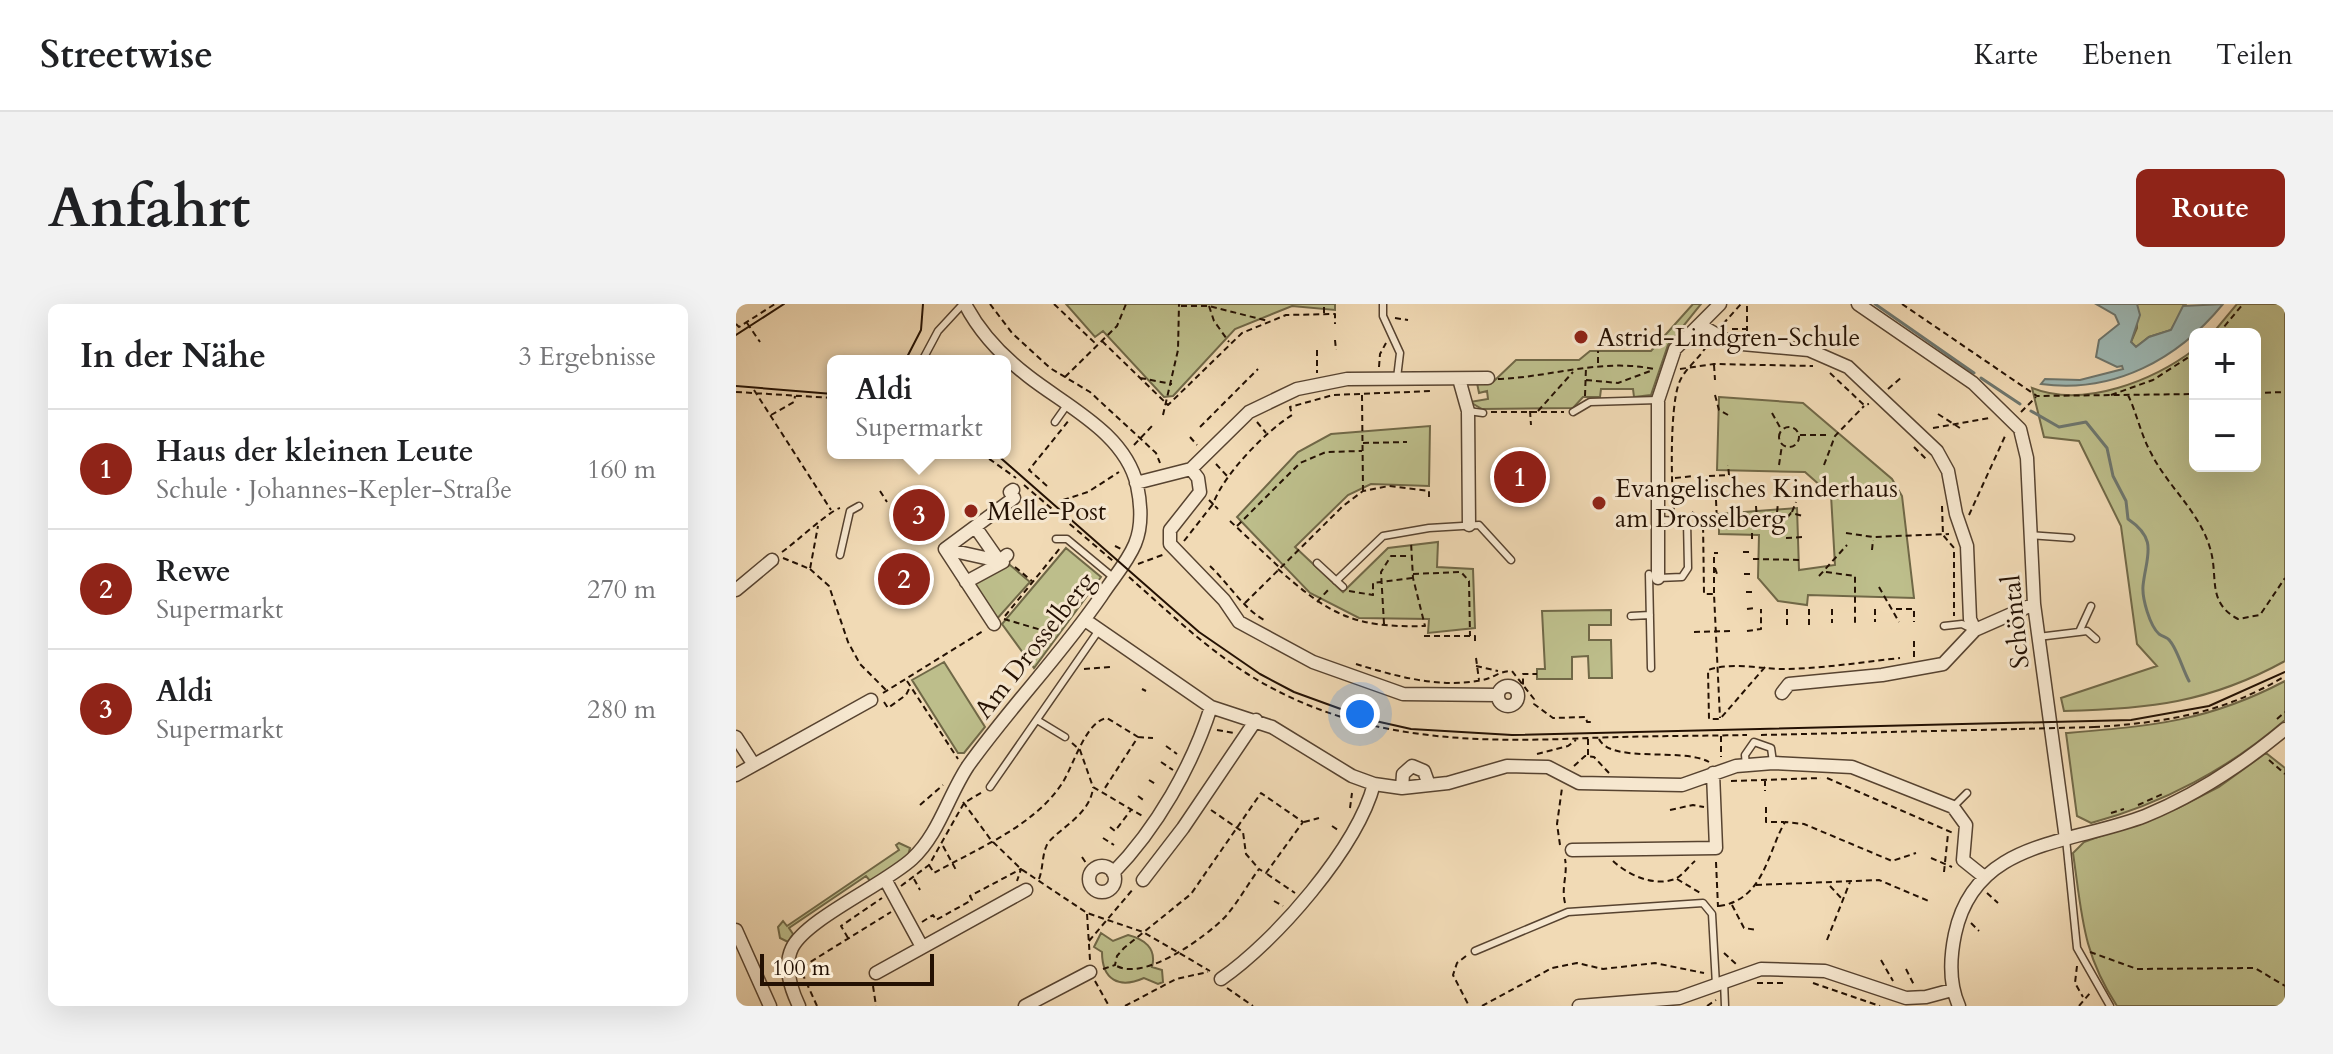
<!DOCTYPE html>
<html lang="de">
<head>
<meta charset="utf-8">
<style>
	:root { --surface:#fff; --page:#f2f2f2; --text:#202124; --muted:#757577; --line:#e0e0e0; --accent:#8f2418 }
	body { margin:0; font-family:Cardo,serif; background:var(--page); color:var(--text) }
	.controls { position:absolute; right:24px; top:24px; display:grid; overflow:hidden; border-radius:12px; box-shadow:0 8px 32px #0002 }
	.controls button { width:72px; height:72px; display:grid; place-items:center; padding:0; border:0; border-bottom:2px solid var(--line); background:var(--surface); color:var(--text); font:40px sans-serif }
	.scale { position:absolute; left:24px; bottom:20px; width:174px; box-sizing:border-box; padding-left:8px; border:4px solid #241103; border-top:0; font-size:22px; line-height:28px; white-space:nowrap; color:#241103; -webkit-text-stroke:6px #f6e7cf; paint-order:stroke }
	.you { position:absolute; left:624px; top:410px; width:28px; height:28px; margin:-20px; border:6px solid #fff; border-radius:50%; background:#1a73e8; box-shadow:0 0 0 12px #1a73e833 }
	.badge { display:grid; place-items:center; width:52px; height:52px; border-radius:50%; background:var(--accent); color:#fff; font-size:26px; font-weight:700 }
	.pin { position:absolute; translate:-50% -50%; border:4px solid #fff; box-shadow:0 2px 8px #0006 }
	.popup { position:absolute; left:91px; top:51px; width:184px; height:104px; box-sizing:border-box; display:grid; place-content:center; border-radius:12px; background:var(--surface); filter:drop-shadow(0 2px 6px #0005); font-size:26px; white-space:nowrap; color:var(--muted) }
	.popup b { font-size:30px; color:var(--text) }
	.popup::after { content:''; position:absolute; left:50%; top:100%; margin-left:-16px; border:16px solid transparent; border-top-color:var(--surface) }
	.list { margin:0; padding:0; list-style:none }
	h2 { display:flex; justify-content:space-between; align-items:center; height:104px; margin:0; padding:0 32px; font-size:34px }
	h2 small { font-size:26px; font-weight:400; color:var(--muted) }
	.list li { display:grid; grid-template-columns:52px 1fr auto; gap:24px; align-items:center; box-sizing:border-box; height:120px; padding:0 32px; border-top:2px solid var(--line) }
	.list b { display:block; font-size:30px; white-space:nowrap }
	.list p { margin:0; font-size:26px; white-space:nowrap; color:var(--muted) }
	.list em { font-size:26px; font-style:normal; color:var(--muted) }
	.map { position:relative; flex:none; width:1549px; height:702px; overflow:hidden; border-radius:12px }
	header { display:flex; align-items:center; gap:48px; box-sizing:border-box; height:112px; padding:0 40px; background:var(--surface); border-bottom:2px solid var(--line) }
	header strong { font-size:38px }
	nav { display:flex; gap:44px; margin-inline-start:auto; font-size:28px }
	.intro { display:flex; align-items:center; justify-content:space-between; box-sizing:border-box; height:192px; padding:0 48px }
	h1 { margin:0; font-size:56px }
	.button { padding:20px 36px; border-radius:12px; background:var(--accent); color:#fff; font-size:28px; font-weight:700 }
	main { display:flex; gap:48px; padding:0 48px }
	aside { flex:1; background:var(--surface); border-radius:12px; box-shadow:0 8px 32px #0002 }
	.map>svg:first-child { display:block }
	.green { fill:#bdbe8b; stroke:#706847; stroke-width:2 }
	.water { fill:#9db9b6; stroke:#6d766e; stroke-width:2 }
	.lines { fill:none; stroke-linecap:round; stroke-linejoin:round }
	.stream { stroke:#6d766e; stroke-width:3 }
	.lane-casing { stroke:#574330; stroke-width:9 }
	.street-casing { stroke:#574330; stroke-width:15 }
	.path { stroke:#241103; stroke-width:2; stroke-dasharray:6 4; stroke-linecap:butt }
	.lane { stroke:#f6e7cf; stroke-width:6 }
	.street { stroke:#f6e7cf; stroke-width:12 }
	.tram { stroke:#241103; stroke-width:2 }
	.path-bridge { stroke:#241103; stroke-width:2; stroke-dasharray:6 4; stroke-linecap:butt }
	.poi-dot { fill:#8f2418; stroke:#f6e7cf; stroke-width:3 }
	.labels { text-anchor:middle; stroke-width:6; stroke-linejoin:round; paint-order:stroke }
	.poi-label { font-size:26px; fill:#241103; stroke:#f6e7cf; text-anchor:start }
	.street-label { font-size:26px; fill:#241103; stroke:#f6e7cf }
</style>
</head>
<body>
<header>
<strong>Streetwise</strong>
<nav><a>Karte</a><a>Ebenen</a><a>Teilen</a></nav>
</header>
<div class="intro"><h1>Anfahrt</h1><a class="button">Route</a></div>
<main>
<aside>
<h2>In der Nähe<small>3 Ergebnisse</small></h2>
<ul class="list">
<li><span class="badge">1</span><div><b>Haus der kleinen Leute</b><p>Schule · Johannes-Kepler-Straße</p></div><em>160 m</em></li>
<li><span class="badge">2</span><div><b>Rewe</b><p>Supermarkt</p></div><em>270 m</em></li>
<li><span class="badge">3</span><div><b>Aldi</b><p>Supermarkt</p></div><em>280 m</em></li>
</ul>
</aside>
<div class="map">
<svg width="1549" height="702" viewBox="0 0 1549 702">
	<rect width="100%" height="100%" fill="#f1dab5"/>
	<filter id="stains"><feTurbulence type="fractalNoise" baseFrequency=".0025" numOctaves="4"/><feColorMatrix values="0 0 0 0 .2 0 0 0 0 .09 0 0 0 0 .02 0 0 0 .5 -.17"/></filter>
	<radialGradient id="worn" r=".72"><stop offset=".6" stop-color="#630" stop-opacity="0"/><stop offset="1" stop-color="#630" stop-opacity=".3"/></radialGradient>
	<!-- green -->
	<path class="green" d="M330 0H599V6L556 2 499 25 437 92 428 93 367 27 359 33Z
		M957 0H965L932 41 915 91 898 93 897 85H865L864 93H847L837 104 746 105 734 98 752 95 751 87 743 89 741 79 757 78 780 56H843L854 47H915Z
		M1401 0H1450L1435 26 1413 33 1400 43 1395 38 1401 24Z
		M1501 0H1549V357C1473 399 1412 405 1328 407L1325 394 1421 362 1401 340 1385 222 1343 137 1308 133 1296 84C1348 105 1418 76 1459 45V162H1519V30H1476Z
		M983 93 1067 99 1156 175 1166 192 1178 294 1072 291 1071 301 1042 297 1022 274 1023 231 983 230V210L1061 204 1063 266 1099 261 1095 191 1069 168 981 166Z
		M694 122 693 182 635 180 612 191 559 243 607 288 652 244 702 238 701 263 737 265 739 324 692 329 693 315 623 314 574 289 501 213 562 148 595 130Z
		M330 244 365 273 298 364 266 320Z
		M274 261 294 278 259 317 233 278Z
		M875 306V321H853V336H875L876 374H853L852 352 836 353V375H801V365H809L806 307Z
		M208 358 249 423 228 449H222L176 376Z
		M1549 377V416C1494 464 1426 500 1355 519L1341 512 1330 429C1415 422 1471 418 1549 377Z
		M1530 449 1549 464V702H1381C1346 649 1346 610 1337 549L1348 538 1442 504 1483 483Z
		M163 539 174 544 172 552 135 578 130 572 53 624 57 630 52 638 44 634 42 623 47 617 51 622 163 546 160 541Z
		M365 629 377 637 392 631C408 635 421 644 416 663L426 666 427 678 422 680 408 674C383 685 366 676 366 648L358 643Z"/>
	<!-- water -->
	<path class="water" d="M1360 0H1401L1404 11 1395 38 1400 43 1413 33 1435 26 1447 2 1487 0C1442 55 1378 90 1305 80L1309 75 1344 76 1387 65 1386 62 1381 63 1360 53 1363 36 1383 20 1379 11Z"/>
	<g class="lines">
		<!-- stream -->
		<path class="stream" d="M1139 0 1238 69
			M1245 74 1284 100
			M1295 107 1323 123 1350 118 1371 144 1377 172 1390 197 1392 215C1423 236 1410 252 1407 282 1406 295 1414 322 1423 330 1427 333 1432 333 1434 337 1441 345 1447 366 1453 377"/>
		<defs>
			<path id="lane" d="M647 0V12L664 49 661 74
				M186 57 202 27 227 0
				M732 107 747 109
				M837 108 854 98 922 96
				M319 118 331 101
				M922 216 951 217 952 264 946 273 922 274
				M1294 231 1335 234
				M320 235H331L378 274
				M104 251 114 207 123 202
				M581 259 607 283
				M913 270 915 364
				M600 277 647 232 693 224 743 221 775 256
				M895 312 914 311
				M1208 322 1226 320 1236 325
				M1343 328 1351 327 1360 335
				M1302 333 1343 328 1355 302
				M301 416 329 433
				M1010 461 1009 451 1018 438 1035 444 1037 458
				M254 483 363 326
				M1217 503 1231 489
				M1330 535 1341 644 1374 702
				M739 647 832 608 967 599 976 610 980 681
				M988 677 989 702"/>
			<path id="street" d="M1122 0 1237 79 1284 125 1291 154 1298 300 1330 535
				M964 21 995 39 1073 46 1112 63 1201 147 1212 167 1220 210 1231 242 1234 315 1239 326
				M723 75 732 107 733 221
				M455 165 462 174 464 188 434 226V240L488 296 503 318 577 358 667 390 762 391
				M400 179 455 165 513 108 561 85 611 75 752 74
				M240 224 263 257
				M209 245 263 257 271 251
				M922 274V96L939 45 984 0
				M230 278 267 258
				M0 286 36 256
				M349 316 475 403 536 423 616 472 638 480 666 484 712 479 771 462 812 463 843 479 946 481 1000 462 1037 459 1116 463 1217 503 1230 521 1227 556 1247 572
				M258 320 209 245 278 194 274 188 277 186
				M762 392a10 10 0 1 1 20 0a10 10 0 1 1-20 0Z
				M1046 389 1053 380 1146 371 1207 360 1239 326 1298 300
				M0 433 18 461
				M0 471 135 396
				M666 484 667 470 676 462 688 467 693 481
				M836 546 980 544 977 469
				M353 575a13 13 0 1 1 26 0a13 13 0 1 1-26 0Z
				M377 569C421 524 456 462 475 403
				M149 575 186 643
				M407 576 447 524 520 416
				M0 626 34 702
				M140 669 290 586
				M485 675C539 638 621 544 638 480
				M63 702C55 685 47 663 56 644 70 615 149 580 176 555 203 530 212 492 232 462 274 403 325 351 366 291 377 274 391 259 399 240 407 221 405 200 401 181 389 129 330 102 292 72 266 52 244 29 229 0
				M289 702 354 668
				M843 702 943 694 1025 665 1089 667 1170 694 1190 693 1216 686
				M1223 702C1213 680 1214 654 1219 630 1239 535 1334 541 1409 512 1460 491 1507 460 1549 425"/>
		</defs>
		<!-- lane casing -->
		<use href="#lane" class="lane-casing"/>
		<!-- street casing -->
		<use href="#street" class="street-casing"/>
		<!-- path -->
		<path class="path" d="M254 0 276 29 314 64 354 88 420 149 424 159
			M318 0 361 41
			M1166 0 1301 92 1459 90
			M445 2H473L532 17
			M473 2 478 17 493 38
			M588 9V0
			M659 14 672 16
			M11 19 24 38
			M0 20 3 23 39 0
			M987 20 1005 0
			M996 25H1010
			M1011 28V0
			M1482 30 1507 0
			M599 36 600 46
			M366 37 432 101 506 29 550 11 599 10V20
			M581 46V69
			M862 59V47
			M978 61 979 76
			M643 63 644 50 650 39
			M944 65 978 60 1077 62
			M1094 69 1128 101 1133 100
			M329 73 381 22 390 0
			M404 74 436 80
			M762 75C816 73 865 54 918 65
			M850 76 882 79 917 66
			M1152 85 1166 73
			M18 86 95 206
			M0 88 97 94
			M1519 89 1549 88
			M626 91 627 187
			M979 91 983 106 992 111
			M1375 91 1417 76 1459 49
			M1392 91C1401 110 1405 131 1415 149 1432 183 1463 207 1474 244 1483 273 1470 298 1502 315L1524 311 1549 274
			M849 92 850 63
			M794 107 795 121
			M802 107 837 68
			M755 108H828
			M1285 108 1300 93
			M1036 109 1045 125
			M1202 110 1227 126
			M35 111 58 98 59 92
			M427 111 442 46 443 0
			M521 118 530 129
			M1043 133a10 10 0 1 1 20 0a10 10 0 1 1-20 0Z
			M464 123 522 65
			M1197 124 1253 114
			M1064 131H1091
			M454 133 461 141
			M627 139 671 138
			M398 141 416 122
			M1178 143 1190 155
			M245 149 280 174
			M480 160 492 173
			M1043 161 1046 141
			M1088 161 1099 132 1128 102
			M973 172 993 171 992 161
			M939 174 958 172
			M288 181 377 257
			M311 182 293 166 334 115
			M144 187 151 198
			M327 196 352 188 383 168
			M473 196 477 200C488 170 529 128 556 111L554 103 597 91 697 87
			M980 196 981 218
			M1004 202V218
			M1020 202 1021 217
			M1206 202 1207 231 1218 244V312
			M938 208C935 180 934 109 942 82 947 65 963 56 971 41
			M956 208 967 217 968 290H978L984 414
			M1056 208 1060 198
			M1233 211 1270 130
			M494 217 543 263
			M1040 218 1042 199
			M1045 221 1055 209 1067 212
			M501 222 564 159 590 148 626 147
			M1110 229 1137 233 1213 230
			M1050 234 1067 233
			M1016 235V217
			M448 237 477 200 482 205
			M379 242 385 245
			M1136 246 1137 236
			M46 248C59 239 93 207 104 204
			M1007 248H1017
			M47 254 74 265 82 222
			M1017 255 1067 256
			M402 260 429 250
			M474 262C492 279 507 304 528 316
			M279 263 296 277
			M979 264 981 270
			M74 265 93 282 112 338 124 360 150 386
			M542 265C594 311 618 324 689 322L677 274 675 238
			M1090 268 1119 272V319
			M677 270 725 268 733 277 734 332
			M1008 270H1017
			M1083 272 1111 241
			M393 273C437 312 480 354 532 382 633 437 740 439 852 434 905 432 958 432 1011 431
			M1143 283 1163 318
			M613 287 637 291V279L676 274
			M1010 288H1017
			M978 289V249H982
			M581 298 593 285
			M509 299 607 202 627 187 653 182 693 187V193
			M1011 305 1018 304
			M1051 305V322
			M1073 305V321
			M1096 305V319
			M1139 305V318
			M1160 305H1178V318
			M269 312 325 243
			M268 315 319 330
			M648 320 645 268 655 252H673
			M1011 327 1025 325V305
			M958 328 995 327
			M688 332H739V338
			M1178 353V334
			M740 354 743 376
			M620 360C659 372 705 385 746 376 758 374 763 367 776 367L798 395V400L817 414 850 413 851 418H858
			M740 362 762 367
			M1029 363 984 415H973L972 366C998 357 1026 366 1052 365 1090 364 1127 358 1164 354
			M348 365 375 363
			M171 377 222 455
			M406 385 410 387
			M780 387 787 382V370H801
			M147 389 247 327
			M148 398 152 404 170 391 174 383
			M1541 415 1549 408
			M1358 423C1427 419 1489 409 1549 372
			M481 426 498 429
			M1025 431 1283 425
			M985 432V453
			M402 433 417 434
			M852 435V452
			M863 435C875 460 947 443 973 458
			M336 439 344 446 357 483 408 513
			M430 442 441 450
			M801 450 832 442 840 436
			M1533 456 1549 470
			M425 458 437 466
			M838 462 849 452 858 453 873 469
			M1091 474 1217 529
			M413 476 421 481
			M1029 476V487
			M995 477 1085 474
			M402 492 410 498
			M227 498 255 536 285 565 351 609 407 628 474 667
			M184 501 207 481
			M1402 501 1429 489
			M1030 503V518H1048
			M614 504 616 489
			M475 506 507 528 510 550 523 565
			M934 506 957 501 968 503
			M1375 509 1388 505
			M568 518 583 514
			M596 522 602 526
			M374 523 379 527 395 506
			M367 534 378 541
			M824 541 821 520 826 484
			M207 542 220 566
			M346 553 350 559
			M1195 554 1216 563
			M877 557C892 571 918 583 939 575 946 572 953 562 959 557
			M980 558 982 603
			M193 561 198 569C242 544 299 522 327 478 338 460 350 417 371 414L402 433 367 487
			M1208 568 1212 530
			M531 570 559 589
			M178 575 184 586
			M303 575C307 565 306 553 310 543 315 528 355 513 357 483
			M941 575 966 590
			M1020 581 1143 576 1195 598
			M165 582 193 561 228 499 248 487
			M1094 582 1106 595
			M1251 589 1262 599
			M538 597 547 602
			M829 599C825 583 832 570 829 555
			M996 601 1008 624 1021 626
			M983 602C1028 596 1031 549 1049 518L1068 520 1156 557 1180 549
			M351 610 354 656
			M186 618 197 611 200 616 236 596 234 592 285 565 281 577
			M1235 619 1243 627
			M112 634 105 622 146 594
			M1091 636 1114 578
			M353 637 398 584
			M1354 648 1401 665 1519 664 1549 682
			M988 649 1001 661
			M730 652 721 659 717 671 733 702
			M1145 656 1157 677
			M1341 662 1339 679 1347 693
			M367 665 379 661 381 652 388 644 455 590 525 489 567 518 530 569 523 565C512 580 502 598 490 612 470 633 407 679 379 661
			M1170 665 1178 681
			M359 677 373 702
			M1021 679H1047
			M1077 679 1144 702
			M137 682 140 702
			M491 684 517 702
			M81 702 67 671 71 660 155 608
			M389 702 440 675 472 668
			M746 702 816 664 841 659 867 665 919 659 968 669
			M971 702 980 696
			M1343 702 1354 689"/>
		<!-- lane -->
		<use href="#lane" class="lane"/>
		<!-- street -->
		<use href="#street" class="street"/>
		<!-- tram -->
		<path class="tram" d="M0 31 48 0
			M169 57 185 26 187 0
			M0 82 97 90
			M259 149 463 328 524 370 558 388 635 416 675 425 776 431 1395 416 1473 402 1549 368"/>
		<!-- path-bridge -->
		<path class="path-bridge" d="M1283 425 1358 423"/>
	</g>
	<!-- markers -->
	<g class="poi-dot">
		<circle cx="845" cy="33" r="8"/>
		<circle cx="863" cy="199" r="8"/>
		<circle cx="235" cy="207" r="8"/>
	</g>
	<g class="labels">
		<!-- poi labels -->
		<g class="poi-label">
			<text x="861" y="42">Astrid-Lindgren-Schule</text>
			<text x="879" y="193">Evangelisches Kinderhaus<tspan x="879" dy="30">am Drosselberg</tspan></text>
			<text x="251" y="216">Melle-Post</text>
		</g>
		<!-- street labels -->
		<g class="street-label">
			<text transform="translate(1279 318) rotate(-96)" y="9">Schöntal</text>
			<text transform="translate(298 341) rotate(-52)" y="9">Am Drosselberg</text>
		</g>
	</g>
	<rect width="100%" height="100%" filter="url(#stains)"/>
	<rect width="100%" height="100%" fill="url(#worn)"/>
</svg>
<div class="controls">
<button>+</button>
<button>−</button>
</div>
<div class="scale">100 m</div>
<div class="you"></div>
<div class="pin badge" style="left:784px;top:173px">1</div>
<div class="pin badge" style="left:168px;top:275px">2</div>
<div class="pin badge" style="left:183px;top:211px">3</div>
<div class="popup"><b>Aldi</b>Supermarkt</div>
</div>
</main>
</body>
</html>
